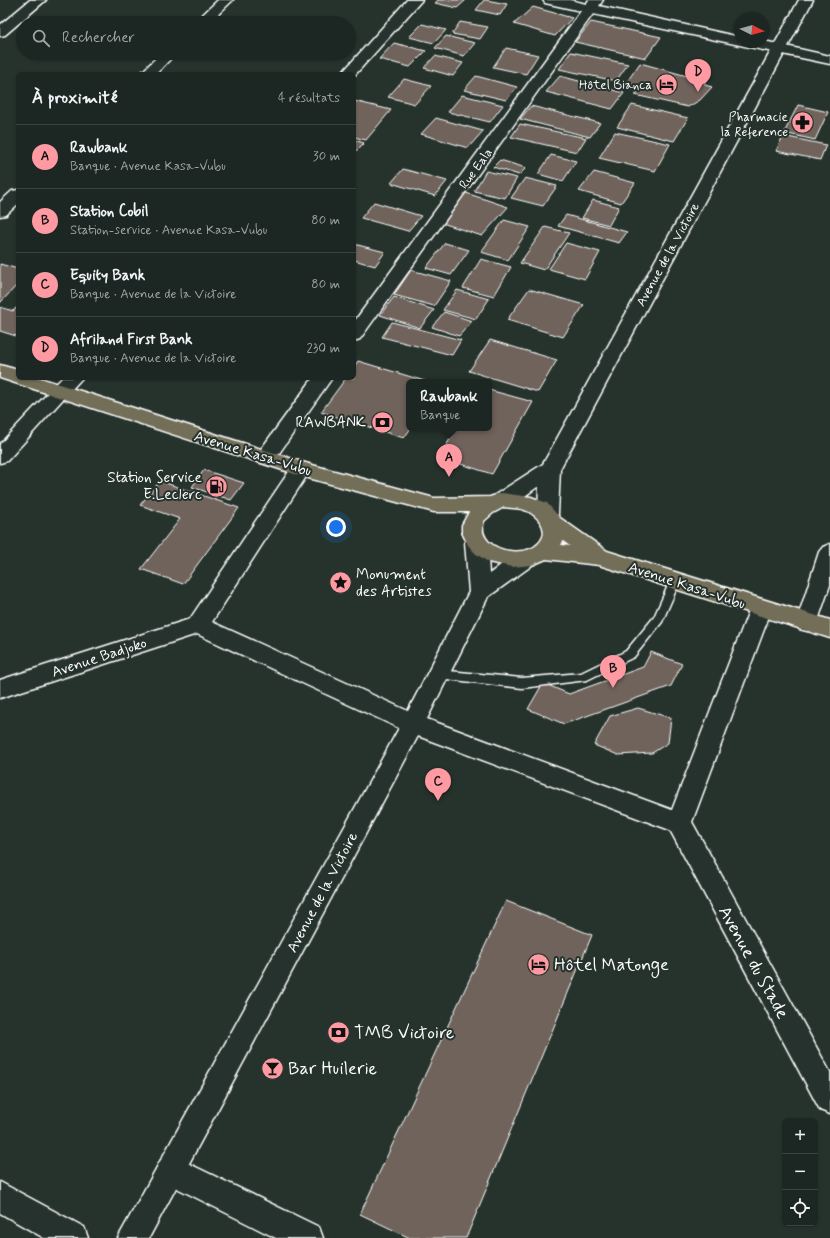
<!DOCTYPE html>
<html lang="fr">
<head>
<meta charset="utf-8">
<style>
	:root { --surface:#1c2622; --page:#252e2a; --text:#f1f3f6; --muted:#a0a5a5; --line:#3a4340; --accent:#ff9aa2 }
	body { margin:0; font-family:Mynerve,sans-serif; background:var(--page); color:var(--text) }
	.controls { position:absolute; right:12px; bottom:12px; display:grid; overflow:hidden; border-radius:6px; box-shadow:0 1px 3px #0004 }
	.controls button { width:36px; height:36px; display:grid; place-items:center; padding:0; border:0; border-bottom:1px solid var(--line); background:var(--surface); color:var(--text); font:20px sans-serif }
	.compass { position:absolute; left:734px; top:12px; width:36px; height:36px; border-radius:50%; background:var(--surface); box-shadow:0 1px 3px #0004; rotate:96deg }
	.you { position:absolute; left:336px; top:527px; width:14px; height:14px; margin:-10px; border:3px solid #fff; border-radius:50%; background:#1a73e8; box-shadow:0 0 0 6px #1a73e833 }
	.badge { display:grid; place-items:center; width:26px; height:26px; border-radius:50%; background:var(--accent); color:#111; font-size:13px; font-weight:700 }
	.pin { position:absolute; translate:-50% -33px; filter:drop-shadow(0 1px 2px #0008) }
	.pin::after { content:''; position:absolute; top:21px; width:14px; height:12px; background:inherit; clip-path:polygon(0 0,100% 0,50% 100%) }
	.popup { position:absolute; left:406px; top:379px; width:86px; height:52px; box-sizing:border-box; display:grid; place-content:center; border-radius:6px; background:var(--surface); filter:drop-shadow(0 1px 3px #0005); font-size:13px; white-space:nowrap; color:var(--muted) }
	.popup b { font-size:15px; color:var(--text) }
	.popup::after { content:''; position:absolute; left:50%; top:100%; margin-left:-8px; border:8px solid transparent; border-top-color:var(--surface) }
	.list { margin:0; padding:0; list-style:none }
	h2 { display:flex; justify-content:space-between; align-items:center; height:52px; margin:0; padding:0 16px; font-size:17px }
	h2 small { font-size:13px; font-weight:400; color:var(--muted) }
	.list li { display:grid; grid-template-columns:26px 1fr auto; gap:12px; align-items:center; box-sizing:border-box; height:64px; padding:0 16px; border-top:1px solid var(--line) }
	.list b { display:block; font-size:15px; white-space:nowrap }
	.list p { margin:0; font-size:13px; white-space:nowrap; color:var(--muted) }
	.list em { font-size:13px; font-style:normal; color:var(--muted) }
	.icon { flex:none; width:22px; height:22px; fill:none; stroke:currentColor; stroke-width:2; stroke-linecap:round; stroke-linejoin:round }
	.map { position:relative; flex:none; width:830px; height:1238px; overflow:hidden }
	.search { position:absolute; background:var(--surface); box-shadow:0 1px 3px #0004; left:16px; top:16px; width:340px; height:44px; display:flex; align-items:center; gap:10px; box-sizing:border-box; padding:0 14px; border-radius:22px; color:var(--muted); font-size:15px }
	.panel { position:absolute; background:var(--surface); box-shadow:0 1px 3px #0004; left:16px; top:72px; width:340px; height:308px; border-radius:6px }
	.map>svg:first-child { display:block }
	.building { fill:#6f635b; stroke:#fff }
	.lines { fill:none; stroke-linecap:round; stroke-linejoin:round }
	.lane-casing { stroke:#fff; stroke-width:3 }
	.street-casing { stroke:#fff; stroke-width:3 }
	.secondary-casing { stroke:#fff; stroke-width:3 }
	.primary-casing { stroke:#fff; stroke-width:3 }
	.lane { fill:#26332d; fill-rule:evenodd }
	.street { fill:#26332d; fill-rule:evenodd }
	.secondary { fill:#26332d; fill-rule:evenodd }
	.primary { fill:#726e59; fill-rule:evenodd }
	.labels { text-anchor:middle; stroke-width:4; stroke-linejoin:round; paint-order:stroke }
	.far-poi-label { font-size:13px; fill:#fff; stroke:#26332d; text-anchor:end }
	.far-street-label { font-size:13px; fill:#fff; stroke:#26332d }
	.poi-label { font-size:15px; fill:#fff; stroke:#26332d; text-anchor:end }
	.street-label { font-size:15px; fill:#fff; stroke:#26332d }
	.near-street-label { font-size:18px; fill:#fff; stroke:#26332d }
	.near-poi-label { font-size:18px; fill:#fff; stroke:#26332d; text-anchor:start }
</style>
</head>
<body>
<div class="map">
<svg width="830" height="1238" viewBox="0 0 830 1238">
	<rect width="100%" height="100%" fill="#26332d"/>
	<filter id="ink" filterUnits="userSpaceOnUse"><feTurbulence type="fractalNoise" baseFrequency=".025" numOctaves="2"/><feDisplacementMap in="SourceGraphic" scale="8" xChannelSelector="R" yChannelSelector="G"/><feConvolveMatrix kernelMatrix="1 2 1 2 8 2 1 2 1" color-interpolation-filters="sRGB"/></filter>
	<g filter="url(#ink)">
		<!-- building -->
		<path class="building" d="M438 0H466L457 8 435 3Z
			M484 0H486L507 4 500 15 476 10Z
			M533 7 572 18 555 36 514 24Z
			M460 22 488 27 480 39 452 34Z
			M591 22 661 37 646 58 575 42Z
			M422 24 446 30 434 43 409 37Z
			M446 36 475 43 464 56 435 48Z
			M394 43 426 51 410 67 379 59Z
			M506 48 538 55 526 74 493 67Z
			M571 52 628 64 616 81 559 69Z
			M435 56 463 63 453 76 424 68Z
			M640 63 705 81V85L712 87 700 100 688 107 635 95 640 87 626 83Z
			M476 76 517 87 506 100 464 90Z
			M560 76 624 93 612 109 546 92Z
			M404 79 431 86 415 104 388 97Z
			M462 95 503 105 490 122 448 112Z
			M354 101 391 110 366 140 354 137Z
			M632 105 688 118 674 141 617 127Z
			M798 105 828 112 815 140 784 133Z
			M531 106 600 123 590 137 520 119Z
			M436 118 483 131 468 148 421 134Z
			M520 124 586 138 577 152 511 137Z
			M615 132 670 144 655 171 599 158Z
			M783 136 826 145 820 160 776 151Z
			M354 140 364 143 354 153Z
			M551 155 576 161 563 181 538 174Z
			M500 160 526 168 519 175 493 167Z
			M403 169 447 181 435 196 391 183Z
			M486 171 517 178 505 198 474 191Z
			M594 172 635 183 621 203 579 191Z
			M525 178 557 186 543 206 511 198Z
			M466 193 508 207 482 236 439 222Z
			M593 200 619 207 609 225 582 218Z
			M374 202 421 216 408 231 361 218Z
			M566 215 627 232 619 243 558 226Z
			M504 220 530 227 508 260 481 252Z
			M545 227 569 233 544 270 520 263Z
			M445 243 469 250 451 275 426 268Z
			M566 243 600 252 585 279 549 269Z
			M354 244 385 252 375 266 354 260Z
			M481 259 511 267 494 296 463 288Z
			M0 264 18 269V284L0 303Z
			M411 270 451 281 434 306 394 295Z
			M529 289 584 305 563 337 507 320Z
			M457 290 489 299 476 319 443 310Z
			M394 297 434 310 420 328 380 315Z
			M18 306V334L16 336 0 331V307L13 311Z
			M444 312 472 321 459 336 432 327Z
			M392 322 461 340 452 355 382 337Z
			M490 340 557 360 538 392 469 371Z
			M358 361 428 382H409V428H411L404 438 321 412 346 378H354V367Z
			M489 390 533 402 492 474 439 457 457 428H489Z
			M204 470 244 483 231 500 192 487Z
			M160 481 239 508 183 584 141 569 180 519 140 505Z
			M651 652 682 664 671 686 564 724 528 709 543 683 569 694 643 667Z
			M638 708 671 718 668 743 652 753 618 755 594 745 610 716Z
			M506 901 592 935 466 1238H410L360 1214Z"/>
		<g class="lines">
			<defs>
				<path id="lane" d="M675 577 680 581 662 622 634 657 587 680 522 688 438 678 434 677 432 674 434 671 438 670 522 678 581 673 626 651 654 617 670 581Z"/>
				<path id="street" d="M30 0H46L5 35 0 36V25Z
					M218 0H233L209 23H194Z
					M407 0H422L354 76V74H341Z
					M543 0H570L586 4 589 0H603L599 6 740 37V42L764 41 830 56V64L593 14 360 339 354 341V322L581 11 545 3Z
					M161 53H176L156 74H140Z
					M18 190V204L6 215 0 216V202L12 191Z
					M62 378H82L7 461 0 463V444Z
					M313 378H332L273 462 266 464 259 462 256 457 259 452Z
					M830 544V585L815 629 807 631 799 629 796 623 819 552 823 547Z
					M171 1155 319 1227 323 1238H276L161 1180 156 1170 161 1160Z
					M0 1182 84 1227 88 1238H44L0 1213Z"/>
				<path id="secondary" d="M799 0H813L560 469 558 514 555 519 548 521 541 519 538 514 539 486C526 494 511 510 495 505L492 500 495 495 543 464Z
					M301 462 308 464 311 469 212 622 408 711 469 592 465 542 469 537 476 534 483 537 487 542 489 574C502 565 515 550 531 554L534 560 531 566 488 597 427 719 672 810 750 608 753 602 761 600 769 602 772 608 692 822 830 1072V1114L820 1110 670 830 418 736 149 1238H118L399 728 197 634 0 698V680L190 619 294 464Z"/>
				<path id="primary" d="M0 365 18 370V378H40L305 463 434 498 490 497 502 493 531 497 547 503 560 518 607 551 830 620V638L599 565 546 559 532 565 512 567 488 562 475 553 468 545 462 532V525L469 512H434L301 476 0 378ZM504 507C510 508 516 508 522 509 536 513 552 529 539 543 527 556 499 553 488 541 483 535 481 529 484 521L493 513ZM563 541 570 546 561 545Z"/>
			</defs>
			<!-- lane casing -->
			<use href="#lane" class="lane-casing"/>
			<!-- street casing -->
			<use href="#street" class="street-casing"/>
			<!-- secondary casing -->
			<use href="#secondary" class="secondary-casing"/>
			<!-- primary casing -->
			<use href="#primary" class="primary-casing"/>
			<!-- lane -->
			<use href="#lane" class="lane"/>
			<!-- street -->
			<use href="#street" class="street"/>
			<!-- secondary -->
			<use href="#secondary" class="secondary"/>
			<!-- primary -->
			<use href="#primary" class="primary"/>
		</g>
	</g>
	<!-- icons -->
	<defs>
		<symbol id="hotel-disc" viewBox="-11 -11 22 22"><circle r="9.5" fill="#ff9aa2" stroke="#26332d"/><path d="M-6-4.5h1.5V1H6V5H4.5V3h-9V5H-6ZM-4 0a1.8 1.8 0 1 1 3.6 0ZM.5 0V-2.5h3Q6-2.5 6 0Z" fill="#111"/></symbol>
		<symbol id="pharmacy-disc" viewBox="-11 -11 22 22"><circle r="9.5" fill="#ff9aa2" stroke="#26332d"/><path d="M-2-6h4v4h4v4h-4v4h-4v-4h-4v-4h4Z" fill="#111"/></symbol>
		<symbol id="bank-disc" viewBox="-11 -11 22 22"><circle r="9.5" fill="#ff9aa2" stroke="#26332d"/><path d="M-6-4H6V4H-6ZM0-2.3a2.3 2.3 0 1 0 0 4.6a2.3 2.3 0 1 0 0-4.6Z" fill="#111"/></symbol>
		<symbol id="fuel-disc" viewBox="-11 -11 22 22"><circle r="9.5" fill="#ff9aa2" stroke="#26332d"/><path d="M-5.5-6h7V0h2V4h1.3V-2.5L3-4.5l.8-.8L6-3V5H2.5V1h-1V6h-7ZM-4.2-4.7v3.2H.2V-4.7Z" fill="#111"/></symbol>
		<symbol id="sight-disc" viewBox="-11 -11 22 22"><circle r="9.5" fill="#ff9aa2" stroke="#26332d"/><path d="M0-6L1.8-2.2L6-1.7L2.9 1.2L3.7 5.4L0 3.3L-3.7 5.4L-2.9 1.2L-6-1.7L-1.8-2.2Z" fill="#111"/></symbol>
		<symbol id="bar-disc" viewBox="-11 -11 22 22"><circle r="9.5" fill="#ff9aa2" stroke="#26332d"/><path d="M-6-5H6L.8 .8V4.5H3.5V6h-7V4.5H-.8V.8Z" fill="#111"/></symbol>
	</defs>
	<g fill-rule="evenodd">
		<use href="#hotel-disc" x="654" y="72" width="25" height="25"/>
		<use href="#pharmacy-disc" x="790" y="110" width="25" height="25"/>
		<use href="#bank-disc" x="370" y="410" width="25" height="25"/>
		<use href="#fuel-disc" x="204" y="474" width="25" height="25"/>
		<use href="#sight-disc" x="328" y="570" width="25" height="25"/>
		<use href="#hotel-disc" x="526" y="952" width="25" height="25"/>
		<use href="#bank-disc" x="326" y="1020" width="25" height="25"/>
		<use href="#bar-disc" x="260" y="1056" width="25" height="25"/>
	</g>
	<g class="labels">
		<!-- far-poi labels -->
		<g class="far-poi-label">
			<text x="652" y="89">Hôtel Bianca</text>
			<text x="788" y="121">Pharmacie<tspan x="788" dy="15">la Reference</tspan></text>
		</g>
		<!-- far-street labels -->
		<g class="far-street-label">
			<text transform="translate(475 168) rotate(-54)" y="5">Rue Eala</text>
			<text transform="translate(667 254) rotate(-61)" y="5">Avenue de la Victoire</text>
		</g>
		<!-- poi labels -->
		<g class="poi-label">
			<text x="366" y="427">RAWBANK</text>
			<text x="202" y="482">Station Service<tspan x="202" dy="17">E.Leclerc</tspan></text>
			<text x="356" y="579" text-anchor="start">Monument<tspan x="356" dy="17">des Artistes</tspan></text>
		</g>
		<!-- street labels -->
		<g class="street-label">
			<text transform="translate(253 453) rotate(17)" y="5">Avenue Kasa-Vubu</text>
			<text transform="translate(687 585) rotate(18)" y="5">Avenue Kasa-Vubu</text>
			<text transform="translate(99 657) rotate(-18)" y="5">Avenue Badjoko</text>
			<text transform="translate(322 892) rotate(-62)" y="5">Avenue de la Victoire</text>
		</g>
		<!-- near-street labels -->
		<g class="near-street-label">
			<text transform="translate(754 962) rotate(61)" y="6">Avenue du Stade</text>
		</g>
		<!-- near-poi labels -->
		<g class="near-poi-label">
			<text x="554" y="970">Hôtel Matonge</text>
			<text x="354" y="1038">TMB Victoire</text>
			<text x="288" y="1074">Bar Huilerie</text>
		</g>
	</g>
</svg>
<div class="controls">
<button>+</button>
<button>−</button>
<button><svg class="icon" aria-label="locate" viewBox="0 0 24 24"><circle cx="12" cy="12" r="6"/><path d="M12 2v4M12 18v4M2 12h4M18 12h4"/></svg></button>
</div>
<svg class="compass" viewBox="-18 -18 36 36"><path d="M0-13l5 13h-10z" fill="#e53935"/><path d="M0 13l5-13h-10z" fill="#a0a5a5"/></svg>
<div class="you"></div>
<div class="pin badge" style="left:449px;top:477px">A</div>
<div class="popup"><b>Rawbank</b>Banque</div>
<div class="pin badge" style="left:613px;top:688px">B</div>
<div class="pin badge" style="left:438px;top:801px">C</div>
<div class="pin badge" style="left:698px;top:92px">D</div>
<div class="search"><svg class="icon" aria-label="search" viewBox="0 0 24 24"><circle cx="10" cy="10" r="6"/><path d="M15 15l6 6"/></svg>Rechercher</div>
<section class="panel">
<h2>À proximité<small>4 résultats</small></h2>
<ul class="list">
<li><span class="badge">A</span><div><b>Rawbank</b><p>Banque · Avenue Kasa-Vubu</p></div><em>30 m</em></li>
<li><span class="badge">B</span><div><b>Station Cobil</b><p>Station-service · Avenue Kasa-Vubu</p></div><em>80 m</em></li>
<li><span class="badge">C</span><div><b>Equity Bank</b><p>Banque · Avenue de la Victoire</p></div><em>80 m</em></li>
<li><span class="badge">D</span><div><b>Afriland First Bank</b><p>Banque · Avenue de la Victoire</p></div><em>230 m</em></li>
</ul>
</section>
</div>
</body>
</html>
